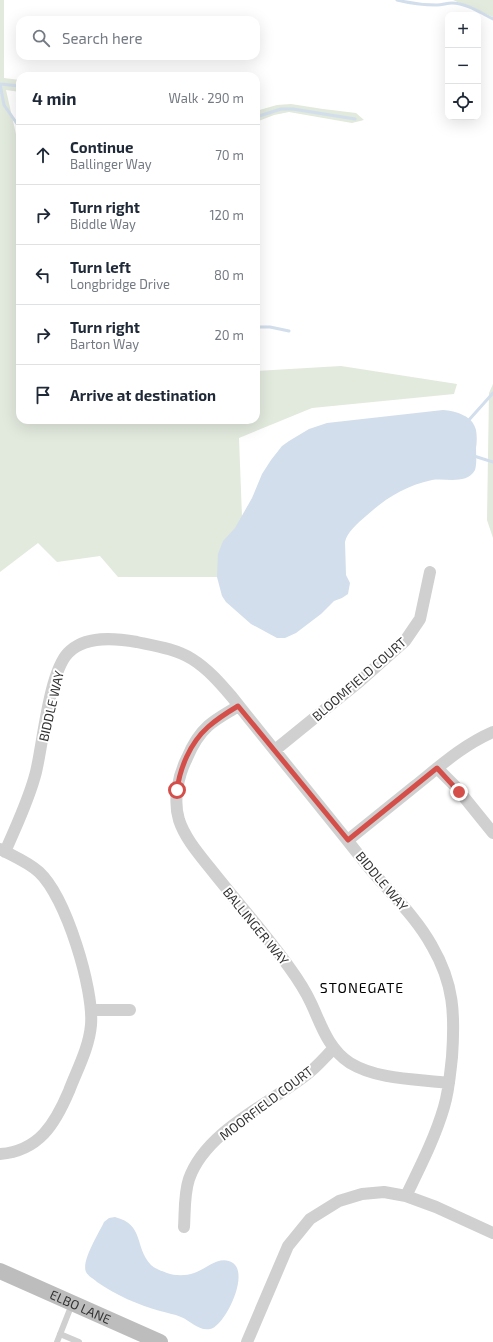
<!DOCTYPE html>
<html lang="en">
<head>
<meta charset="utf-8">
<style>
	:root { --surface:#fff; --page:#f2f2f3; --text:#1f2937; --muted:#747a83; --line:#e0e1e3 }
	body { margin:0; font-family:"Exo 2",sans-serif; background:var(--page); color:var(--text) }
	.controls { position:absolute; right:12px; top:12px; display:grid; overflow:hidden; border-radius:8px; box-shadow:0 4px 16px #0002 }
	.controls button { width:36px; height:36px; display:grid; place-items:center; padding:0; border:0; border-bottom:1px solid var(--line); background:var(--surface); color:var(--text); font:20px sans-serif }
	.stop { position:absolute; width:12px; height:12px; margin:-9px; border:3px solid #d54f4a; border-radius:50%; background:#fff }
	.stop.end { background:#d54f4a; border-color:#fff; box-shadow:0 1px 4px #0008 }
	.list { margin:0; padding:0; list-style:none }
	h2 { display:flex; justify-content:space-between; align-items:center; height:52px; margin:0; padding:0 16px; font-size:17px }
	h2 small { font-size:13px; font-weight:400; color:var(--muted) }
	.list li { display:grid; grid-template-columns:26px 1fr auto; gap:12px; align-items:center; box-sizing:border-box; height:60px; padding:0 16px; border-top:1px solid var(--line) }
	.list b { display:block; font-size:15px; white-space:nowrap }
	.list p { margin:0; font-size:13px; white-space:nowrap; color:var(--muted) }
	.list em { font-size:13px; font-style:normal; color:var(--muted) }
	.icon { flex:none; width:22px; height:22px; fill:none; stroke:currentColor; stroke-width:2; stroke-linecap:round; stroke-linejoin:round }
	.map { position:relative; flex:none; width:493px; height:1342px; overflow:hidden }
	.search { position:absolute; background:var(--surface); box-shadow:0 4px 16px #0002; left:16px; top:16px; width:244px; height:44px; display:flex; align-items:center; gap:10px; box-sizing:border-box; padding:0 14px; border-radius:12px; color:var(--muted); font-size:15px }
	.panel { position:absolute; background:var(--surface); box-shadow:0 4px 16px #0002; left:16px; top:72px; width:244px; height:352px; border-radius:12px }
	.map>svg:first-child { display:block }
	.green { fill:#e2e9dd }
	.water { fill:#d2deeb }
	.lines { fill:none; stroke-linecap:round; stroke-linejoin:round }
	.stream { stroke:#d2deeb; stroke-width:3 }
	.lane { stroke:#d0d0d0; stroke-width:6 }
	.street { stroke:#d0d0d0; stroke-width:12 }
	.secondary { stroke:#bdbdbd; stroke-width:16 }
	.route { stroke:#d54f4a; stroke-width:5 }
	.labels { text-anchor:middle; stroke-width:4; stroke-linejoin:round; paint-order:stroke }
	.street-label { font-size:13px; fill:#333; stroke:#fff }
	.neighbourhood-label { font-size:14px; letter-spacing:1px; fill:#000; stroke:#fff }
</style>
</head>
<body>
<div class="map">
<svg width="493" height="1342" viewBox="0 0 493 1342">
	<rect width="100%" height="100%" fill="#fff"/>
	<!-- green -->
	<path class="green" d="M0 0H4V78L20 80V92L6 90 20 152V420H256V371L341 366 457 384 454 394 312 408 239 438 242 517 217 577H118L100 556 57 562 38 543 0 572Z
		M453 0H493V17Z
		M291 104 323 109 356 113 364 120 352 123 289 112 274 115 256 122V111L277 105Z
		M493 384V538L487 520 489 393Z"/>
	<!-- water -->
	<path class="water" d="M443 410C456 411 473 416 476 430 477 436 477 442 476 448 476 456 477 463 475 470 466 485 447 478 432 480 405 486 386 498 366 516 358 523 347 532 345 542L346 575 350 583 348 594 342 598 334 601 321 614 296 633 285 638H277L251 624 226 602 222 596 217 577 218 554 223 541 235 528 252 498 262 474 271 460 282 446 289 441 309 429 327 423Z
		M115 1217C145 1225 134 1247 151 1265 155 1269 162 1271 167 1273 175 1276 186 1276 194 1273 206 1269 220 1254 233 1263 250 1275 224 1327 210 1329 198 1331 191 1321 181 1317 174 1314 167 1313 160 1311 138 1305 116 1295 97 1282 94 1279 88 1276 86 1272 81 1261 99 1233 104 1222L109 1218Z"/>
	<g class="lines">
		<!-- stream -->
		<path class="stream" d="M397 0C409 3 424 5 437 5 442 5 447 3 452 3 466 3 481 13 493 19
			M0 84 4 105 20 128
			M0 84 20 86
			M256 117 281 109H293L355 119
			M256 327H270L289 331
			M468 421 493 393
			M474 456 493 462"/>
		<!-- lane -->
		<path class="lane" d="M60 1334 79 1342
			M57 1342 72 1304"/>
		<!-- street -->
		<path class="street" d="M238 706C229 712 217 718 208 726 198 735 192 746 187 758 178 776 173 800 179 820 185 838 198 853 210 868 236 901 264 932 289 967 297 978 305 990 311 1003 321 1024 328 1049 350 1063 378 1080 417 1079 449 1083
			M275 750 360 681 405 641 420 619 430 572
			M437 768 455 786 493 833
			M348 840C370 822 393 804 415 786 440 766 463 745 493 732
			M0 849C13 856 28 862 39 872 66 897 94 989 91 1025 89 1048 77 1070 69 1091 55 1124 39 1151 0 1154
			M5 852C16 826 29 800 36 772 43 743 49 673 68 653 85 635 115 638 137 642 156 646 176 649 192 659 208 669 220 683 232 697 276 753 322 808 366 864 388 891 415 915 432 946 454 984 455 1014 452 1057 450 1074 449 1091 444 1107 435 1138 420 1167 406 1196
			M92 1010H130
			M184 1227C185 1211 184 1194 189 1179 206 1131 268 1105 306 1075 316 1068 325 1057 334 1048
			M247 1342 288 1246 310 1219 339 1201 362 1194 384 1192 406 1196 436 1207 493 1233"/>
		<!-- secondary -->
		<path class="secondary" id="s1" d="M0 1271 160 1342"/>
	</g>
	<g class="lines">
		<!-- route -->
		<path class="route" d="M177 790C180 768 190 743 208 727 217 719 228 712 238 706L348 840 437 768 459 792"/>
	</g>
	<g class="labels">
		<!-- street labels -->
		<g class="street-label">
			<text transform="translate(359 679) rotate(-41)" y="5">BLOOMFIELD COURT</text>
			<text transform="translate(51 706) rotate(-77)" y="5">BIDDLE WAY</text>
			<text transform="translate(382 881) rotate(50)" y="5">BIDDLE WAY</text>
			<text transform="translate(256 926) rotate(51)" y="5">BALLINGER WAY</text>
			<text transform="translate(266 1103) rotate(-37)" y="5">MOORFIELD COURT</text>
			<text dy="5" stroke="none"><textPath href="#s1" startOffset="88">ELBO LANE</textPath></text>
		</g>
		<!-- neighbourhood labels -->
		<g class="neighbourhood-label">
			<text x="362" y="993">STONEGATE</text>
		</g>
	</g>
</svg>
<div class="controls">
<button>+</button>
<button>−</button>
<button><svg class="icon" aria-label="locate" viewBox="0 0 24 24"><circle cx="12" cy="12" r="6"/><path d="M12 2v4M12 18v4M2 12h4M18 12h4"/></svg></button>
</div>
<div class="stop" style="left:177px;top:790px"></div>
<div class="stop end" style="left:459px;top:792px"></div>
<div class="search"><svg class="icon" aria-label="search" viewBox="0 0 24 24"><circle cx="10" cy="10" r="6"/><path d="M15 15l6 6"/></svg>Search here</div>
<section class="panel">
<h2>4 min<small>Walk · 290 m</small></h2>
<ul class="list">
<li><svg class="icon" aria-label="ahead" viewBox="0 0 24 24"><path d="M12 20V5M6 11l6-6 6 6"/></svg><div><b>Continue</b><p>Ballinger Way</p></div><em>70 m</em></li>
<li><svg class="icon" aria-label="right" viewBox="0 0 24 24"><path d="M7 20v-9h11M14 6l5 5-5 5"/></svg><div><b>Turn right</b><p>Biddle Way</p></div><em>120 m</em></li>
<li><svg class="icon" aria-label="left" viewBox="0 0 24 24"><path d="M17 20v-9H6M10 6l-5 5 5 5"/></svg><div><b>Turn left</b><p>Longbridge Drive</p></div><em>80 m</em></li>
<li><svg class="icon" aria-label="right" viewBox="0 0 24 24"><path d="M7 20v-9h11M14 6l5 5-5 5"/></svg><div><b>Turn right</b><p>Barton Way</p></div><em>20 m</em></li>
<li><svg class="icon" aria-label="arrive" viewBox="0 0 24 24"><path d="M6 21V4h12l-3 4 3 4H6"/></svg><div><b>Arrive at destination</b></div></li>
</ul>
</section>
</div>
</body>
</html>
